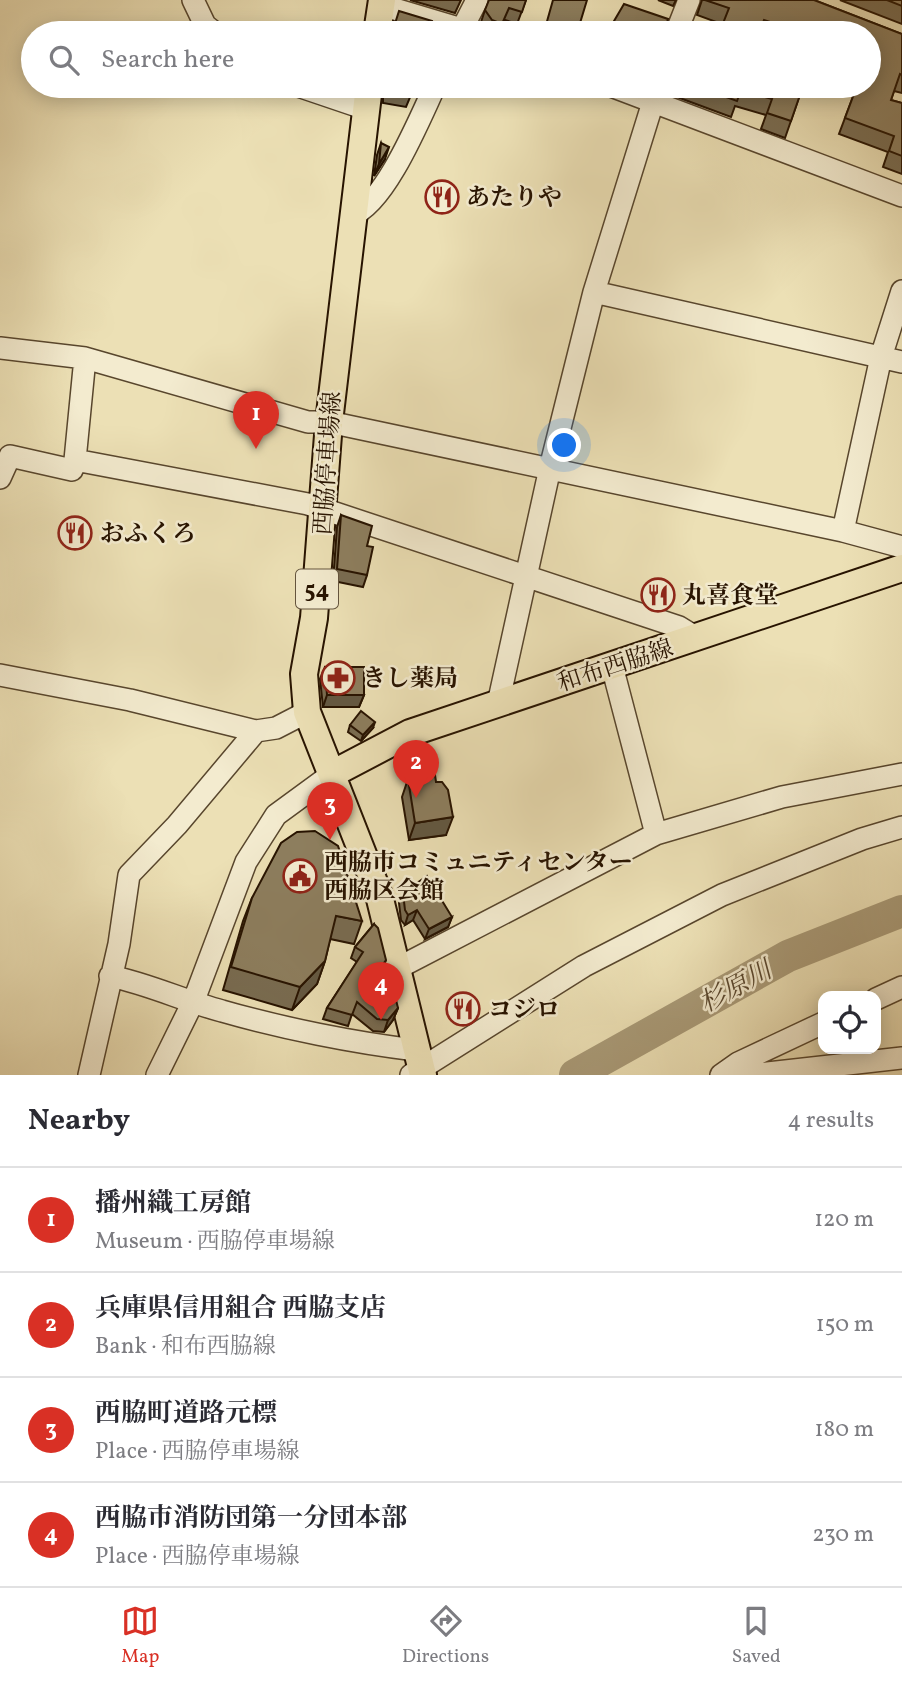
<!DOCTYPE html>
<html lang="en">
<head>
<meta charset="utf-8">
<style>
	:root { --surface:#fff; --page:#f7f7f7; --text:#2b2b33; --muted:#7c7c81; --line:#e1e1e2; --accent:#d93025 }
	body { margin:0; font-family:Vollkorn,"Noto Serif JP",serif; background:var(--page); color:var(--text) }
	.controls { position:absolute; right:21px; bottom:21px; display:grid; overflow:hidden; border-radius:14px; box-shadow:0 4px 18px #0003 }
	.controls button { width:63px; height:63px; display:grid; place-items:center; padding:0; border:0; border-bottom:2px solid var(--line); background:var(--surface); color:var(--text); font:35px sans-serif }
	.you { position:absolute; left:565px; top:446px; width:24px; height:24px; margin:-18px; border:5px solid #fff; border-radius:50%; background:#1a73e8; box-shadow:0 0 0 10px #1a73e833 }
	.badge { display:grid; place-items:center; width:46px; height:46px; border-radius:50%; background:var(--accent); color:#fff; font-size:23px; font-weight:700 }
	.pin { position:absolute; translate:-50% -58px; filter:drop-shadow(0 2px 4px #0008) }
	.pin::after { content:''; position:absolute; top:37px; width:24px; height:21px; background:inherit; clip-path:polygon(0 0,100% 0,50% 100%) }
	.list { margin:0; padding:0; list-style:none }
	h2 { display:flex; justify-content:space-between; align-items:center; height:91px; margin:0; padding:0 28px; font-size:30px }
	h2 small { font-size:23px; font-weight:400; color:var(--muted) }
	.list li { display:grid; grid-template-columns:46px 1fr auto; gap:21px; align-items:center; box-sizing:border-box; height:105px; padding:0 28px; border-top:2px solid var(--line) }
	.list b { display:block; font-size:26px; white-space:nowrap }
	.list p { margin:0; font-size:23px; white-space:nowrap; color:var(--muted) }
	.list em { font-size:23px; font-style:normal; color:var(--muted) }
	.icon { flex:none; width:38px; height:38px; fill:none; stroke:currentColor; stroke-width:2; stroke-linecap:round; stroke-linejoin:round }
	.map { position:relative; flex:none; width:902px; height:1075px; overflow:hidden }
	.search { position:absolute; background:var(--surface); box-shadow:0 4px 18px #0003; left:21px; right:21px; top:21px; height:77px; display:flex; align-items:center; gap:18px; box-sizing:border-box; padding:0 24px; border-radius:38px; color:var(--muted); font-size:26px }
	.sheet { height:511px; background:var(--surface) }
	nav { display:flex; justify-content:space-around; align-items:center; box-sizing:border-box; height:98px; border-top:2px solid var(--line); background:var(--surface); font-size:19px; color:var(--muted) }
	nav a { display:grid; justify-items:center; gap:4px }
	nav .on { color:var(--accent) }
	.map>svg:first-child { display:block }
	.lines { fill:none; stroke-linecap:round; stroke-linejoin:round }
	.river { stroke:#a99a77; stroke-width:32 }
	.minor-casing { stroke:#58462d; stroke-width:24 }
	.major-casing { stroke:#271300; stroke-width:30 }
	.minor { stroke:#f3ebcf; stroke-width:21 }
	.major { stroke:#ece0b5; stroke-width:26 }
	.wall { fill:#796c51; stroke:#271300; stroke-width:2 }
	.shaded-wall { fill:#635842; stroke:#271300; stroke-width:2 }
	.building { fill:#8d7e5e; stroke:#271300; stroke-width:2 }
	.labels { text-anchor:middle; stroke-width:5; stroke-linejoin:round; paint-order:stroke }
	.shield { fill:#f3ebcf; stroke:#64543e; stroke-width:2 }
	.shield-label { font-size:23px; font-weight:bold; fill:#271300 }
	.poi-label { font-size:24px; font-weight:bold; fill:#271300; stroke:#f3ebcf; text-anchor:start }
	.street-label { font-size:24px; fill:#271300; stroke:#f3ebcf }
	.water-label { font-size:26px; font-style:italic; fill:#5b4930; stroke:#f3ebcf }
</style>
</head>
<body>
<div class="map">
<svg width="902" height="1075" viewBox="0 0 902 1075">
	<rect width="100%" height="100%" fill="#ece0b5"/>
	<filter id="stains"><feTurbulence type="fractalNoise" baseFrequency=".00286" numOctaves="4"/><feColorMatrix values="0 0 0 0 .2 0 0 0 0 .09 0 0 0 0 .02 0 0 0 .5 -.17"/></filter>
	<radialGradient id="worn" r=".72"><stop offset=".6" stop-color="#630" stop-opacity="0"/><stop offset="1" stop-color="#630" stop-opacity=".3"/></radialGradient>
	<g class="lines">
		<!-- river -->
		<path class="river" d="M575 1075 788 956 902 911"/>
		<defs>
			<path id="minor" d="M193 0 205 25 215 33
				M381 5 475 33
				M460 33 477 0
				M676 33 689 0
				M298 86 366 109
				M611 86 902 196
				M352 215C385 204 420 118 435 86
				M594 292 902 362
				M0 348 85 358 308 422H329L843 531 902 547
				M85 358 75 460 308 504 679 627 697 638
				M0 478 10 456 72 470 75 460
				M843 531 881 357 902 291
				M612 666 656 834
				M0 675 130 700 256 731 276 728 307 712
				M498 704 550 468 594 292 658 86
				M398 968 656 834 782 797 902 774
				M110 976C149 984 184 1001 222 1011 281 1028 355 1043 416 1050
				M876 999 902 987
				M89 1075 119 944 129 875 177 825 256 731
				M157 1075 194 1000 246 862 276 815 332 774
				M411 1075 584 966 722 895 862 839 902 827
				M721 1075 738 1063 823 1023
				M750 1075 902 1058"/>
			<path id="major" d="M377 33 382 0
				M369 86 329 422 314 618 304 674 307 712 379 895 423 1075
				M332 774 410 733 902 568"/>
		</defs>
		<!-- minor casing -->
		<use href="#minor" class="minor-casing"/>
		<!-- major casing -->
		<use href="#major" class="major-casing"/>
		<!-- minor -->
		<use href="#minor" class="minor"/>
		<!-- major -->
		<use href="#major" class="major"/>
	</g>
	<!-- wall -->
	<path class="wall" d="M410 0H461L455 13Z
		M526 0 517 24 505 20 499 33H491L488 32 481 22 485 10Z
		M658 0H676L673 6Z
		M702 0H814L902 34V93L894 91 891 100 902 103V174L883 167 888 152 839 134 857 86H869V33H719L722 24 697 15Z
		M840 0H902V24Z
		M383 86H413L411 95 406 107 383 103Z
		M670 86H793L802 89 785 138 761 129 766 115 735 106 731 117 669 94Z
		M804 86H817L815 90Z
		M381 143 385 159 374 176 377 155Z
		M341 515 367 546V575L363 587 333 581 337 527Z
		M325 667 364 695 359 707H323L320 679Z
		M350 725 373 728 361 741 348 732Z
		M408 779 436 782 446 835 409 840 402 797Z
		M403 893 452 917 448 927 425 939 413 920 405 925 401 920 399 903Z
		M252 898 362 921 354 944 330 939 325 961 317 984 292 1010 223 990 243 921Z
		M374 924 381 972 375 982 398 1008 393 1020 384 1032 373 1031 352 1014 348 1026 323 1019 327 1008 357 962 351 958 355 947Z"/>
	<!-- shaded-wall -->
	<path class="shaded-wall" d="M389 147 385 159 374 176 379 164Z
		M327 695H364L359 707H323Z
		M375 722 373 728 361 741 363 735Z
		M453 817 446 835 409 840 415 823Z
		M417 910 413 920 405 925 408 915Z
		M452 917 448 927 425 939 429 929Z
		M386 960 381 972 368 992 372 981Z
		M325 961 317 984 292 1010 300 987Z
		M398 1008 393 1020 384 1032 388 1020Z"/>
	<!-- building -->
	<path class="building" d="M489 0H526L522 12 509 8 502 24 492 20 485 10Z
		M553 0H587L577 33H547L544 32Z
		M705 0H814L902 34V75L900 74 891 100 902 103V156L889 151 894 136 845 118 857 86H869V33H804L764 20 759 33H740L722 26 729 8Z
		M887 0H902V6Z
		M624 4 668 19 664 33H607Z
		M399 11 432 21 430 33H392Z
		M387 86H413L411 95 387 91Z
		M696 86H793L802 89 791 121 767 113 772 99 741 90 737 101Z
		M381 143 389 147 379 164Z
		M341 515 372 526 367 546 373 547 367 575 337 569Z
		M325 667H364V695H327Z
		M361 711 375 722 363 735 350 725Z
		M435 775 436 782H442L448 790 453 817 415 823 408 779Z
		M315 831 338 846 362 921 336 916 325 961 300 987 231 967 252 898 281 843 297 832Z
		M427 876 452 917 429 929 417 910 408 915 405 910 403 893Z
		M374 924 378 928 386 960 372 981 396 1000 398 1008 388 1020 377 1019 357 1002 352 1015 327 1008 363 952 355 947Z"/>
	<!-- icons -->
	<defs>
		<symbol id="restaurant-ring" viewBox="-11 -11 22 22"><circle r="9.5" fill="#f3ebcf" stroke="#8f2418" stroke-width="1.5"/><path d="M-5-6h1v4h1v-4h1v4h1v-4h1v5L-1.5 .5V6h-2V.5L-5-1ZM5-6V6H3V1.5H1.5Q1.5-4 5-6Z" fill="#8f2418"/></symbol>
		<symbol id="pharmacy-ring" viewBox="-11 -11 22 22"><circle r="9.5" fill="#f3ebcf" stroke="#8f2418" stroke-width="1.5"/><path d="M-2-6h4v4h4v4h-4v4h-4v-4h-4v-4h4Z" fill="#8f2418"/></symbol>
		<symbol id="civic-ring" viewBox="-11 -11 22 22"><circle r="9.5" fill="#f3ebcf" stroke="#8f2418" stroke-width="1.5"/><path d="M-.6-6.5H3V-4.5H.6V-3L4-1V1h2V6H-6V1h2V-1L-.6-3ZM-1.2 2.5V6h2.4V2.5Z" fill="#8f2418"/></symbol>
	</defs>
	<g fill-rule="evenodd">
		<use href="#restaurant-ring" x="423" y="178" width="38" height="38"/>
		<use href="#restaurant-ring" x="56" y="514" width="38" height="38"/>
		<use href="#restaurant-ring" x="639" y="576" width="38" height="38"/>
		<use href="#pharmacy-ring" x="319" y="659" width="38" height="38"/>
		<use href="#civic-ring" x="281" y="857" width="38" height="38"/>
		<use href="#restaurant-ring" x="444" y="990" width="38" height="38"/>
	</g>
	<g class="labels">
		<!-- shield labels -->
		<rect class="shield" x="296" y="569.5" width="42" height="39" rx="5"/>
		<g class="shield-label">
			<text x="317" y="597">54</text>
		</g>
		<!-- poi labels -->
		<g class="poi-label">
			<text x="466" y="205">あたりや</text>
			<text x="100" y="541">おふくろ</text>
			<text x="682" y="603">丸喜食堂</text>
			<text x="362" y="686">きし薬局</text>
			<text x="324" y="870">西脇市コミュニティセンター<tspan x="324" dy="28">西脇区会館</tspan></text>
			<text x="488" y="1017">コジロ</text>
		</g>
		<!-- street labels -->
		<g class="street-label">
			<text transform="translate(327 463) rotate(-86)" y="8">西脇停車場線</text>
			<text transform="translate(615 665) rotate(-18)" y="8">和布西脇線</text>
		</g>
		<!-- water labels -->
		<g class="water-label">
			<text transform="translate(735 986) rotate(-29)" y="9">杉原川</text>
		</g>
	</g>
	<rect width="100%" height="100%" filter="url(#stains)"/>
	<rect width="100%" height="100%" fill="url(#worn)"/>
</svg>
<div class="controls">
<button><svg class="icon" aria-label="locate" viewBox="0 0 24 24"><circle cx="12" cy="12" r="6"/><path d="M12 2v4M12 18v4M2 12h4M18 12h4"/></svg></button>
</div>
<div class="you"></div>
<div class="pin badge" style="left:256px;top:449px">1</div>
<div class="pin badge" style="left:416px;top:798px">2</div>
<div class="pin badge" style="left:330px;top:840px">3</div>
<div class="pin badge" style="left:381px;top:1020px">4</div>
<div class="search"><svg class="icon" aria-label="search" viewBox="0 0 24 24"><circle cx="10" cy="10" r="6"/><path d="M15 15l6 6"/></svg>Search here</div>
</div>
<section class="sheet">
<h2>Nearby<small>4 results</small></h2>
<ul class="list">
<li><span class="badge">1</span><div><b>播州織工房館</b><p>Museum · 西脇停車場線</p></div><em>120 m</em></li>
<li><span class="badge">2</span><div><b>兵庫県信用組合 西脇支店</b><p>Bank · 和布西脇線</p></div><em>150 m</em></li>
<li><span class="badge">3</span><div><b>西脇町道路元標</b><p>Place · 西脇停車場線</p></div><em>180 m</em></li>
<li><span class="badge">4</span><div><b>西脇市消防団第一分団本部</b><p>Place · 西脇停車場線</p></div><em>230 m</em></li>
</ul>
</section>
<nav>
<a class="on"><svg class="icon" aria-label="map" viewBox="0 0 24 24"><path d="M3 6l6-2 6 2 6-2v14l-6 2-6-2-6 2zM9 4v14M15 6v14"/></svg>Map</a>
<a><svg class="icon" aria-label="directions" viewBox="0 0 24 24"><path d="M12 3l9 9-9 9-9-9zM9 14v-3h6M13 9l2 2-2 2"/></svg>Directions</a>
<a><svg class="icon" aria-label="saved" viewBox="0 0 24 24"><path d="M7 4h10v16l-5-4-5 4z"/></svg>Saved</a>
</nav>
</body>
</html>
